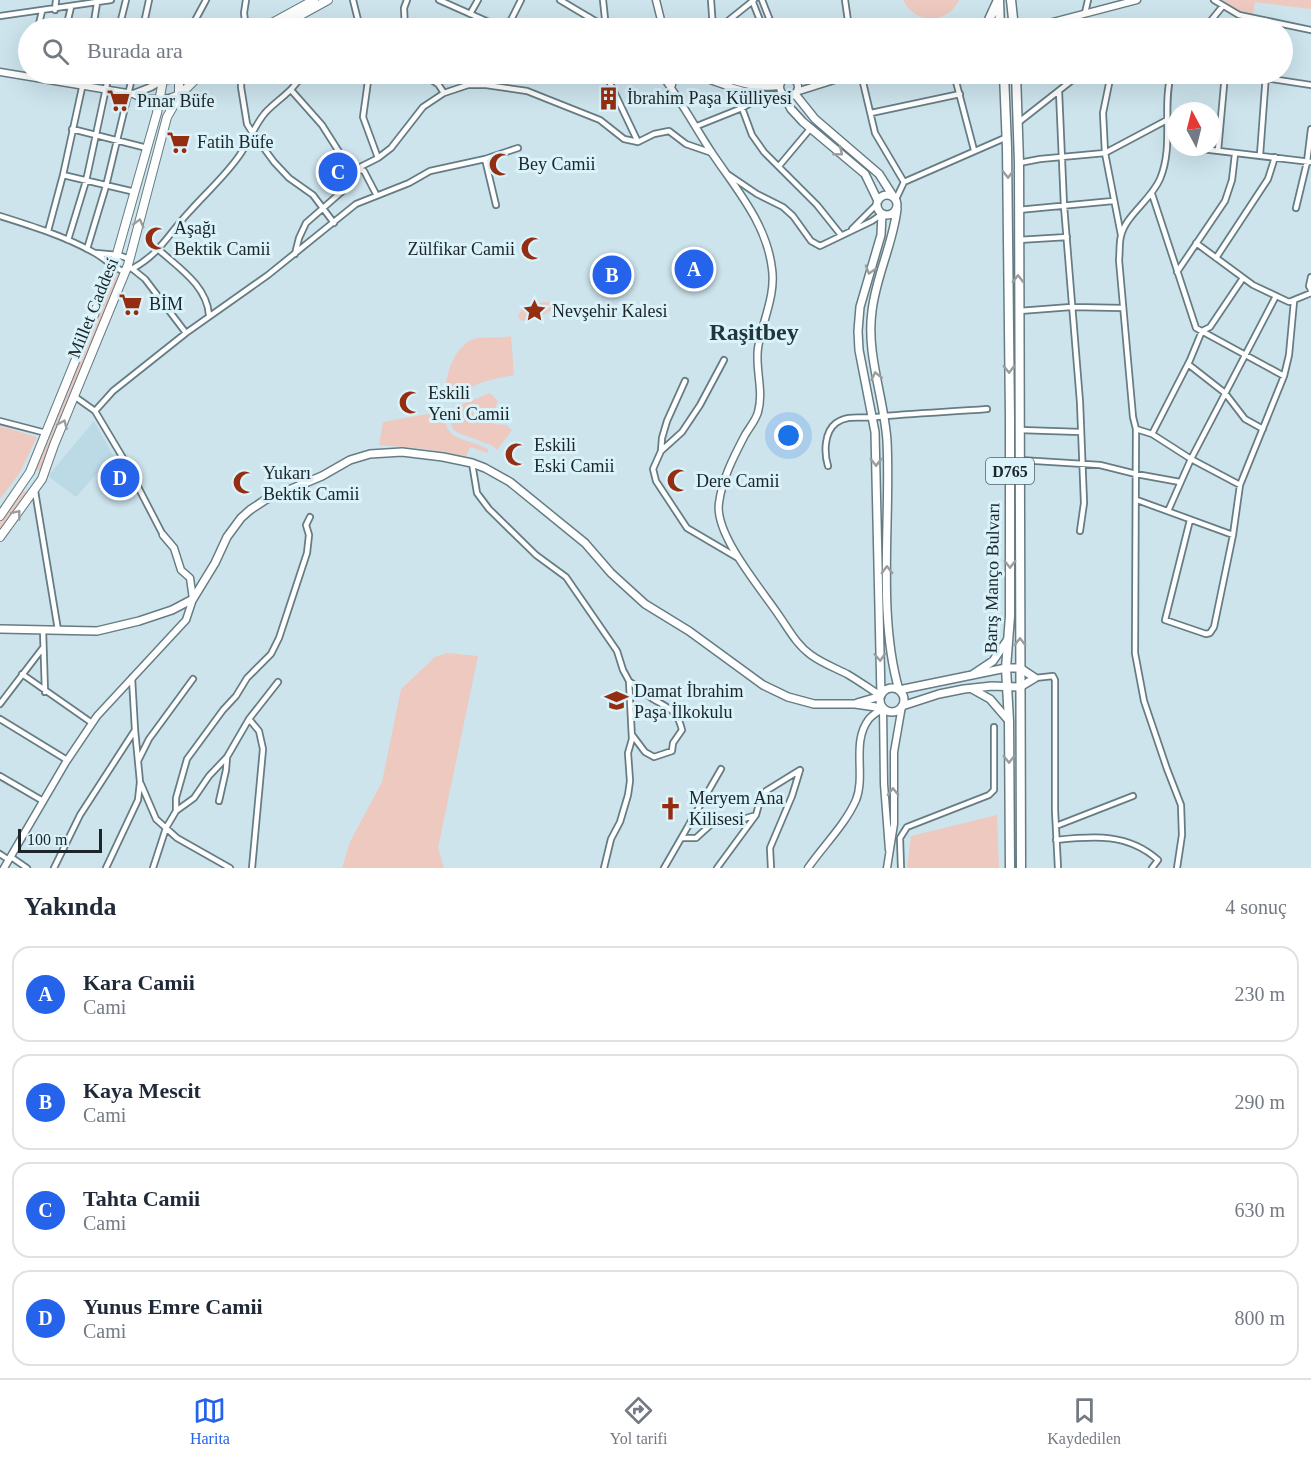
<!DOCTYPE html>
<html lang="tr">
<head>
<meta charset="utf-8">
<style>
	:root { --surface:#fff; --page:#f2f2f3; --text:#1f2937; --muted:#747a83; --line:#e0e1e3; --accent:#2563eb }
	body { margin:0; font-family:Georgia,serif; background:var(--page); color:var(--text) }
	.compass { position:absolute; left:1167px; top:102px; width:54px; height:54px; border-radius:50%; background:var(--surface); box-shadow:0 6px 24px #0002; rotate:353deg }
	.scale { position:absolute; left:18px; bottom:15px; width:84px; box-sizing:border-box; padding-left:6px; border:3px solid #1c2528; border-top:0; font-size:16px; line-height:21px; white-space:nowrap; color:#1c2528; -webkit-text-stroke:4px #daf2fa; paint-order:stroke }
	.you { position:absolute; left:789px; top:436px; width:21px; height:21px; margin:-15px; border:4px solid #fff; border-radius:50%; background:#1a73e8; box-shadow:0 0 0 9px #1a73e833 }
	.badge { display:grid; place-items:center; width:39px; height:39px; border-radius:50%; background:var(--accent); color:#fff; font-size:20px; font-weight:700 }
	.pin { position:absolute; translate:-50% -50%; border:3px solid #fff; box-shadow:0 2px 6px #0006 }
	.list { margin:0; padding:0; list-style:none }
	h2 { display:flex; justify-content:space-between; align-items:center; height:78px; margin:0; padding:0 24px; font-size:26px }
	h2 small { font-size:20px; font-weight:400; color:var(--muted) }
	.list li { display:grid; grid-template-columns:39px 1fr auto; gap:18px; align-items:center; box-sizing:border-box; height:96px; margin:0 12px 12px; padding:0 12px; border:2px solid var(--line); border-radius:18px }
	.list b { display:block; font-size:22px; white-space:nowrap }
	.list p { margin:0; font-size:20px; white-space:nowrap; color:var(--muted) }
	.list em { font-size:20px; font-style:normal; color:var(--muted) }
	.icon { flex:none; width:33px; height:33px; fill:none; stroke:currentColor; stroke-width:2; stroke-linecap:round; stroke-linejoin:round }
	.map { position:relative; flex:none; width:1311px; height:868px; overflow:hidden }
	.search { position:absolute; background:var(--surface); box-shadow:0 6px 24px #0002; left:18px; right:18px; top:18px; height:66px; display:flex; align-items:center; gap:15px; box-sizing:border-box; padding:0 21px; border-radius:33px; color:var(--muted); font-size:22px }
	.sheet { height:510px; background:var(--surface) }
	nav { display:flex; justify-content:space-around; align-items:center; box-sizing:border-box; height:84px; border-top:2px solid var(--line); background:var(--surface); font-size:16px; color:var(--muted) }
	nav a { display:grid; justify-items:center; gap:3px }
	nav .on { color:var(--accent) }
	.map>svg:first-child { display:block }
	.built { fill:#bbdae6 }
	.green { fill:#edc9c0 }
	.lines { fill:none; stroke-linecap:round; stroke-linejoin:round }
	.minor-casing { stroke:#667c83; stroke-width:8 }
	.tertiary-casing { stroke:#667c83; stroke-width:9 }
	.secondary-casing { stroke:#667c83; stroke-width:10 }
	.primary-casing { stroke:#667c83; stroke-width:10 }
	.trunk-casing { stroke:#667c83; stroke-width:11 }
	.minor { stroke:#fff; stroke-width:4.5 }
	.tertiary { stroke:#fff; stroke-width:6 }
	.secondary { stroke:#fff; stroke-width:7 }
	.primary { stroke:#fff; stroke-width:8 }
	.trunk { stroke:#fff; stroke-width:8 }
	.oneway { stroke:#999d9e }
	.labels { text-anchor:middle; stroke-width:6; stroke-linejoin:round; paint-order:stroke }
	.shield { fill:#daf2fa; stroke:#556267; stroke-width:1.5 }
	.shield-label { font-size:16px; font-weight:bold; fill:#1c2528 }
	.poi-label { font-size:18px; fill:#1c2528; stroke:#daf2fa; text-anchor:start }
	.street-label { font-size:18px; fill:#1c2528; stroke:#daf2fa }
	.district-label { font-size:24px; font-weight:bold; fill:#22353c; stroke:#daf2fa }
</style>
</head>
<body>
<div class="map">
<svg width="1311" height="868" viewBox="0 0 1311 868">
	<rect width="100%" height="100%" fill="#cde4ed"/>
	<!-- built -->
	<path class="built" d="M94 421 113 455 76 497 48 476Z"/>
	<!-- green -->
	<path class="green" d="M903 0H959C947 25 915 25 903 0Z
		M1223 0H1311V9L1255 2 1253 14 1236 10Z
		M115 273 120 275 41 472 35 469 48 442Z
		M554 301V309C544 314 531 323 520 320L518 316C524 303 541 303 554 301Z
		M511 336 514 375C500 378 485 380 472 387 463 392 456 400 447 402 441 383 454 342 477 338 488 337 500 338 511 336Z
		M490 393 498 401 490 420 494 424 506 425 512 430 497 450 491 445 456 432 452 427 446 411Z
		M439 412 442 413C444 419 446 427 450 432 456 440 478 443 488 449V453L470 447 466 456 426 449 379 445 383 422Z
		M0 426 37 437 19 474 0 499Z
		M22 490 27 493 28 496 0 532V522Z
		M447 653 478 656 438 848 444 868H342L350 842 382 782 401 689 435 657Z
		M997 815 999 868H907L911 836Z"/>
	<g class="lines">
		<defs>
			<path id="minor" d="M246 0 244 13 246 28
				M353 0 360 28
				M439 0 502 28
				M560 0 607 28
				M603 0 606 28
				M711 0 713 28
				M752 0 763 28
				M762 0 773 28
				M845 0 849 28
				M1214 0 1239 15 1311 30
				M55 10 56 0
				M1085 13 1088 0
				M470 14 478 0
				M0 16 111 0
				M1074 17 1077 28
				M38 28 42 11
				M66 28 71 7
				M93 28 97 3
				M119 28 126 0
				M143 28 149 0
				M191 28 206 0
				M405 28 404 8 407 0
				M507 28 521 0
				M586 28 589 17
				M719 28 754 0
				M1205 28 1222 7
				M242 74 241 87 247 124 252 132 274 162 289 178 313 195 334 223
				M369 74 363 117 378 158
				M422 74 438 84 444 93
				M599 74 608 79 638 142
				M779 74 780 83
				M789 74 790 78
				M861 74 875 133 904 182
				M954 74 974 150
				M1111 74 1103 113 1105 153 1121 235
				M1171 74C1162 108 1174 146 1160 179 1151 200 1125 216 1121 236 1119 243 1120 252 1119 260L1133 417 1136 429 1135 653 1144 701 1167 769 1181 805 1182 835 1177 868
				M1238 74 1311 85
				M291 90 322 125 348 166 364 171 376 194
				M1059 91 1064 206 1080 402 1084 503 1080 531
				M742 108 752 135 764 152 817 205 841 235
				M871 113 960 94
				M1019 122 1080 74
				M697 126 742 108 763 96
				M72 129 147 148
				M1185 147 1311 162
				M1218 151 1225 74
				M1260 155 1266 74
				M485 159 496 205
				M1019 163 1040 159 1105 153 1167 120
				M779 166 810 129
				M63 175 135 192
				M729 175 757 194 783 207 793 216 811 241 820 246 872 221 882 214
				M1152 194 1196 328 1284 376
				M896 199 904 182 1007 137
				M1296 208 1307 162 1311 129
				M1018 210 1113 201
				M0 216C32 226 64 236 93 252 105 258 111 267 125 272
				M852 229 877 204
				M48 231 63 175 85 74
				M68 240 86 181 109 74
				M1018 240 1067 237
				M1196 243 1253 285 1289 302 1311 293
				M87 249 106 186 133 74
				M159 250C179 268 207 286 209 315
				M96 253 118 255 130 259
				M295 254 299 238 306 223 346 188 356 169 378 158 391 148 423 107 444 93 468 85H486L527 91 600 120 624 139 638 142 654 134 669 131 686 144 712 153
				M1216 258 1268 179 1275 157
				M130 267 145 279 186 333
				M132 269C161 253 168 234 190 211 206 193 225 176 239 156 249 142 254 126 265 113 278 99 294 91 302 74
				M1177 272 1225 201 1232 180 1235 154
				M1311 277 1309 286 1311 290
				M1019 311 1071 307 1123 308
				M1188 364 1225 393 1245 419 1263 429
				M685 381 667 421 662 438 661 451 653 469 656 481 687 528 738 558
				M74 396 95 411 123 458 163 535
				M95 411 113 391 186 333 268 275 356 204 409 183 430 171 485 159 518 148
				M0 421 46 433
				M1136 429 1152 434 1191 459 1240 485
				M1020 430 1081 432
				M1152 434 1190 360 1202 331 1210 327 1243 278
				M661 451 682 432 700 405 724 360
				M1020 460 1100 465 1136 474 1180 482
				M472 463 477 493 489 509 536 555 566 577 617 651 623 670 629 681 632 739 628 753 630 781 628 795 620 822 611 839 604 868
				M828 466C824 453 824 432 836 423 849 414 862 419 876 417 913 413 950 412 987 409
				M35 491 58 630
				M1137 500 1233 535
				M1168 511 1191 459 1276 296
				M1190 520 1165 620 1206 634 1210 633 1214 627 1233 535 1240 485 1284 376 1289 355 1294 301
				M43 630 45 692
				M22 674 92 723
				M1035 678 1053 676 1055 680V810L1058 868
				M629 681C637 687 645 694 653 699 670 709 677 710 682 730L673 743 672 751 654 757 645 752 633 736
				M0 704 42 649
				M0 719 67 760
				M249 719 259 731 263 749 252 868
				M138 761 149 739 193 679
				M0 776 43 801
				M141 784 156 819 177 838 230 868
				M219 801 226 770 227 757
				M176 811V798L187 759 223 710 236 696 247 678 271 654 279 638 307 553 309 535 306 525 310 517
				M1056 826 1133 796
				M682 838H696L717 819 740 820 753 816
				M1056 840C1094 836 1128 833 1158 860L1152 868
				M0 854 9 860
				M11 857 27 868
				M54 868 80 815 135 730
				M106 868 138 800 140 782 135 730 132 678
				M153 868 166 828 176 811 194 798 209 776 227 757 249 719 278 682
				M664 868 721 769
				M717 868 756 815 759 804 766 791 800 770
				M771 868 770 848 792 796 800 770
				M901 868 900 838 907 827 989 795 994 790V727"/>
			<path id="tertiary" d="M656 0 663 28
				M991 28 1009 22 1036 24
				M1030 28 1137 0
				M0 72 133 94 144 99H160
				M661 74C680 99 695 127 712 153 736 189 767 224 772 269 776 295 762 322 758 348 755 369 764 391 758 412 756 420 749 428 745 435 734 456 722 479 719 503 714 535 763 591 780 617 789 630 797 645 811 655 822 663 835 668 847 674 859 681 870 689 881 696
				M669 74 672 85
				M693 74C723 84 752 98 784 95
				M713 74C736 82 754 89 779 86
				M780 87a9 9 0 1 1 18 0a9 9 0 1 1-18 0Z
				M793 79 820 74
				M796 92 853 74
				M133 94 151 87 163 80
				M4 868 66 762 97 716 186 620 193 599 190 578 181 570 174 548 163 535
				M808 868C823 846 845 825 856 800 866 775 851 742 869 719 872 715 879 711 883 708L884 784 889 850
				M887 868 894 824V752L902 706"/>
			<path id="secondary" d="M795 94 815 119 879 174 893 196
				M784 95 791 109 803 122 865 174 878 201
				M877 205a10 10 0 1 1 20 0a10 10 0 1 1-20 0Z
				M897 209C893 244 876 276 872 311 866 355 884 397 887 441 891 520 877 614 899 690L1006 668H1020L1035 678 1020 687 992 686 964 689 939 694 902 706
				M0 629 97 631 139 621 172 610 193 599 215 563 227 537 241 518 250 510 265 500 322 476 350 460 370 454 402 452 443 457 472 463 485 468 510 482 585 543 611 573 645 604 689 631 763 685 788 697 814 704H855L883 708
				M972 675 993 661 1008 639
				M880 700a12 12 0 1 1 24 0a12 12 0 1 1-24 0Z
				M972 689 990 699 1009 721
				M857 703 881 696 875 432 859 350 858 331 860 307 881 235 882 214"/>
			<path id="primary" d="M263 28 314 0
				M277 28 328 0
				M160 99C180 102 188 84 202 74
				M0 516 30 472 113 268 157 113 163 80 179 78 185 74
				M0 537 42 479 54 445 128 265 167 117 179 96V78"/>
			<path id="trunk" d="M999 0 1000 28
				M1011 0 1014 28
				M981 28 987 24 998 0
				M1004 74 1007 148 1010 419V616L1006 668 1009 721 1010 868
				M1016 74 1019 163 1021 868"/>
		</defs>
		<!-- minor casing -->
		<use href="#minor" class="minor-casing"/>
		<!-- tertiary casing -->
		<use href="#tertiary" class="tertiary-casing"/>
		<!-- secondary casing -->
		<use href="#secondary" class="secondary-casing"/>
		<!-- primary casing -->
		<use href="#primary" class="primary-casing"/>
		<!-- trunk casing -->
		<use href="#trunk" class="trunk-casing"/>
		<!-- minor -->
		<use href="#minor" class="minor"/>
		<!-- tertiary -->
		<use href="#tertiary" class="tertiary"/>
		<!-- secondary -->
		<use href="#secondary" class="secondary"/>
		<!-- primary -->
		<use href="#primary" class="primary"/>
		<!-- trunk -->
		<use href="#trunk" class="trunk"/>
	</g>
	<!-- one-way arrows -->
	<defs><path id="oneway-chevron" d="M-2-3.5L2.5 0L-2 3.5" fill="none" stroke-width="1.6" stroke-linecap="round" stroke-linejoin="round" transform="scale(1.5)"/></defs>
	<g class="oneway">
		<use href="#oneway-chevron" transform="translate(839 152) rotate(39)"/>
		<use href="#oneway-chevron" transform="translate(1008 174) rotate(89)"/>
		<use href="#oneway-chevron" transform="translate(139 223) rotate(-75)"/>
		<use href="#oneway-chevron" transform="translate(870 270) rotate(107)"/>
		<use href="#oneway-chevron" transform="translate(1018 279) rotate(-90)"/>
		<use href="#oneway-chevron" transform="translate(1009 369) rotate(89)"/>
		<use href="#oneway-chevron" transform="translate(876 376) rotate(-103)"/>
		<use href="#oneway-chevron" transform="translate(63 424) rotate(-67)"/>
		<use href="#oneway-chevron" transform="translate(876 462) rotate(89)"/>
		<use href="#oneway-chevron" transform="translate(17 514) rotate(-52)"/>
		<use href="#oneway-chevron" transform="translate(1010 564) rotate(90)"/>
		<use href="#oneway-chevron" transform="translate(887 570) rotate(-90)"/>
		<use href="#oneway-chevron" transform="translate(1020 642) rotate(-90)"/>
		<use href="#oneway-chevron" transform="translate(880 657) rotate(87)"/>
		<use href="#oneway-chevron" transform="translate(1009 759) rotate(90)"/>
		<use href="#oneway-chevron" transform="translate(893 792) rotate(-91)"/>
	</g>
	<!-- icons -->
	<defs>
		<symbol id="building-bare" viewBox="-9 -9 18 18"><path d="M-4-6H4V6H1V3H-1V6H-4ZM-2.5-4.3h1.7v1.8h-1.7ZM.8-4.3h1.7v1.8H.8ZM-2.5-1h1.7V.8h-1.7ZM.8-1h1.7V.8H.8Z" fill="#952e10" stroke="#daf2fa" stroke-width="2.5" paint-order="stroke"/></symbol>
		<symbol id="supermarket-bare" viewBox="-9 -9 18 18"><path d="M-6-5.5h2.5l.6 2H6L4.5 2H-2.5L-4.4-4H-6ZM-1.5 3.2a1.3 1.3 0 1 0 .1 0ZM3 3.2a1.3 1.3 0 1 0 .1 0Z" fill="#952e10" stroke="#daf2fa" stroke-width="2.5" paint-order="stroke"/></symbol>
		<symbol id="mosque-bare" viewBox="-9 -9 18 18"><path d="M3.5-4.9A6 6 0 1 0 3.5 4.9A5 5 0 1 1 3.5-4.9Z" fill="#952e10" stroke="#daf2fa" stroke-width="2.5" paint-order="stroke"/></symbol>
		<symbol id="sight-bare" viewBox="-9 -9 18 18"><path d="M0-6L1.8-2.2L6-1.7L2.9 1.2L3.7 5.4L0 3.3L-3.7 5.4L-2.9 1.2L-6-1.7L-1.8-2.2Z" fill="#952e10" stroke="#daf2fa" stroke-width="2.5" paint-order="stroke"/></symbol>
		<symbol id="school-bare" viewBox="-9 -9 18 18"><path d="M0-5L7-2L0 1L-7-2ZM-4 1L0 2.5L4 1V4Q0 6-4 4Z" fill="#952e10" stroke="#daf2fa" stroke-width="2.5" paint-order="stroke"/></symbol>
		<symbol id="church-bare" viewBox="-9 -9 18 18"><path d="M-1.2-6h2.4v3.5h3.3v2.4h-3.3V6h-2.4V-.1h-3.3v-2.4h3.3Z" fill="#952e10" stroke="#daf2fa" stroke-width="2.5" paint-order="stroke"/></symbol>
	</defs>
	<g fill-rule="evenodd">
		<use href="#building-bare" x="592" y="82" width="33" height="33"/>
		<use href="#supermarket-bare" x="102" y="84" width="33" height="33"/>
		<use href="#supermarket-bare" x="162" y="126" width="33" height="33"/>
		<use href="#mosque-bare" x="484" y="148" width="33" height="33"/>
		<use href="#mosque-bare" x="140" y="222" width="33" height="33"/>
		<use href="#mosque-bare" x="516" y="232" width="33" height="33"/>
		<use href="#supermarket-bare" x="114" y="288" width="33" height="33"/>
		<use href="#sight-bare" x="518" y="294" width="33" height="33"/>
		<use href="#mosque-bare" x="394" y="386" width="33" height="33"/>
		<use href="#mosque-bare" x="500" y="438" width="33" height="33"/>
		<use href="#mosque-bare" x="662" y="464" width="33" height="33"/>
		<use href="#mosque-bare" x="228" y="466" width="33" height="33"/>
		<use href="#school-bare" x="600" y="684" width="33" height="33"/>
		<use href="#church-bare" x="654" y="792" width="33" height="33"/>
	</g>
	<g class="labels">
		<!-- shield labels -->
		<rect class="shield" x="986" y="458" width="48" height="26" rx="4.5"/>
		<g class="shield-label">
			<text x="1010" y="477">D765</text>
		</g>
		<!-- poi labels -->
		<g class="poi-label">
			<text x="627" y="104">İbrahim Paşa Külliyesi</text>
			<text x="137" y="107">Pınar Büfe</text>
			<text x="197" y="148">Fatih Büfe</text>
			<text x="518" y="170">Bey Camii</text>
			<text x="174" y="234">Aşağı<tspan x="174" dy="21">Bektik Camii</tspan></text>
			<text x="515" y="255" text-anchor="end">Zülfikar Camii</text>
			<text x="149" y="310">BİM</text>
			<text x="552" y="317">Nevşehir Kalesi</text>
			<text x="428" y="399">Eskili<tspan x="428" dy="21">Yeni Camii</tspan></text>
			<text x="534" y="451">Eskili<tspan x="534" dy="21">Eski Camii</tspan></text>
			<text x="263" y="479">Yukarı<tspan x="263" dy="21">Bektik Camii</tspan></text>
			<text x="696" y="487">Dere Camii</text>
			<text x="634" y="697">Damat İbrahim<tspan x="634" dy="21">Paşa İlkokulu</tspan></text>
			<text x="689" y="804">Meryem Ana<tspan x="689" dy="21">Kilisesi</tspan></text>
		</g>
		<!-- street labels -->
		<g class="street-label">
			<text transform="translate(93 308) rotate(-68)" y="6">Millet Caddesi</text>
			<text transform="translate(992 578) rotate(-89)" y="6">Barış Manço Bulvarı</text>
		</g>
		<!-- district labels -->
		<g class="district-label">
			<text x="754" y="340">Raşitbey</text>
		</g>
	</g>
</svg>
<svg class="compass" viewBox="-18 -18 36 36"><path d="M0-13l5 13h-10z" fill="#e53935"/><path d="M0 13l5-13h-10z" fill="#747a83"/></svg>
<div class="scale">100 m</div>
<div class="you"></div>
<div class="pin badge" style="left:694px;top:269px">A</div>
<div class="pin badge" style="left:612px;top:275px">B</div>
<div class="pin badge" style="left:338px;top:172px">C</div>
<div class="pin badge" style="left:120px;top:478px">D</div>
<div class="search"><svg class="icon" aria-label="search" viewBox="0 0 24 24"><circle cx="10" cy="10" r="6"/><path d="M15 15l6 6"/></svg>Burada ara</div>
</div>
<section class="sheet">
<h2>Yakında<small>4 sonuç</small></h2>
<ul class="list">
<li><span class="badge">A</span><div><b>Kara Camii</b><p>Cami</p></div><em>230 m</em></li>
<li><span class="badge">B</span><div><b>Kaya Mescit</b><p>Cami</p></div><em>290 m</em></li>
<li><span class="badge">C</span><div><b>Tahta Camii</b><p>Cami</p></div><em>630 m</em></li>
<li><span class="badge">D</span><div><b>Yunus Emre Camii</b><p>Cami</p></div><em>800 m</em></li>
</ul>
</section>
<nav>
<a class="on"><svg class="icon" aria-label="map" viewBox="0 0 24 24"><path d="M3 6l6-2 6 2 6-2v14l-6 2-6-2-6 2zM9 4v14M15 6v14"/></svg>Harita</a>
<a><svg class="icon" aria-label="directions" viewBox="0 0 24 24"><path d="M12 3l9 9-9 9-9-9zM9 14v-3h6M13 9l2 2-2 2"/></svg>Yol tarifi</a>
<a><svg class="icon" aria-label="saved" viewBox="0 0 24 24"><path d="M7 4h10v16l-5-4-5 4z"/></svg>Kaydedilen</a>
</nav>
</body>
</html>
